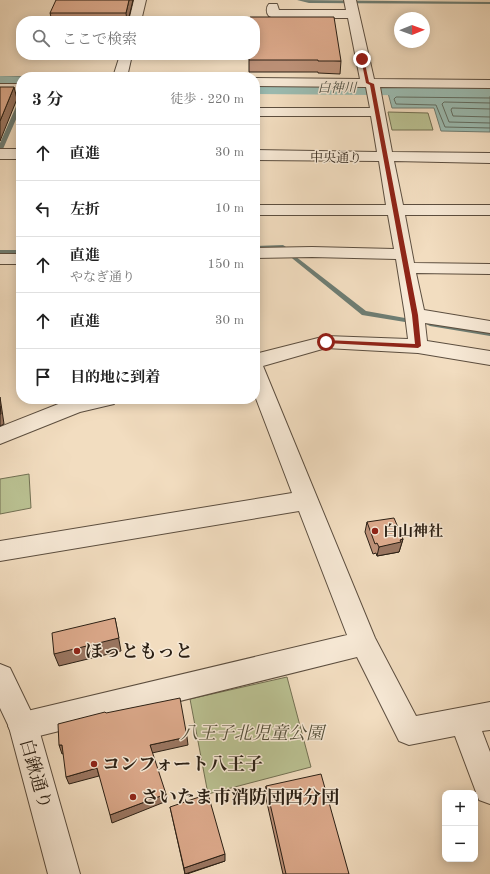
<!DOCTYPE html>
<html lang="ja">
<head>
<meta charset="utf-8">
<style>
	:root { --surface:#fff; --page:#f6f6f6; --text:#222; --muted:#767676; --line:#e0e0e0 }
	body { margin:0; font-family:"Old Standard TT","Noto Serif JP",serif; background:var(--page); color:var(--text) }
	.controls { position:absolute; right:12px; bottom:12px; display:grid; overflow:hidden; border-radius:8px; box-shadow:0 2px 10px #0003 }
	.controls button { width:36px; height:36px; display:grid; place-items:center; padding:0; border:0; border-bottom:1px solid var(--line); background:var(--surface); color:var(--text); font:20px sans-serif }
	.compass { position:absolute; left:394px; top:12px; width:36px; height:36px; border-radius:50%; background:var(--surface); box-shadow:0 2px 10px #0003; rotate:89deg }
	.stop { position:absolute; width:12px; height:12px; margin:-9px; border:3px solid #8f2418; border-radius:50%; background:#fff }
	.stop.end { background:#8f2418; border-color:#fff; box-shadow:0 1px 4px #0008 }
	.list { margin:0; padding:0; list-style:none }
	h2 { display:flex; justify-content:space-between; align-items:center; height:52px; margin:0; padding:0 16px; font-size:17px }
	h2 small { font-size:13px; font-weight:400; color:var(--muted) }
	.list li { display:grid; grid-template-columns:26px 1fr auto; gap:12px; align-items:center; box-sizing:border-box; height:56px; padding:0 16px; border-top:1px solid var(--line) }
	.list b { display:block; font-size:15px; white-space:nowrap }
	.list p { margin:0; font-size:13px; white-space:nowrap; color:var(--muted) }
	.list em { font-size:13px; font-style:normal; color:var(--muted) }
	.icon { flex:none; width:22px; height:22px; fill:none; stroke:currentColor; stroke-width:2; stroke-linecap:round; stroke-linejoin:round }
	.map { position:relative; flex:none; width:490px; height:874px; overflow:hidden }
	.search { position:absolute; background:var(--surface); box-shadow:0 2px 10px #0003; left:16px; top:16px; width:244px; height:44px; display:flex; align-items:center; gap:10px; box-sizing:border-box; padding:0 14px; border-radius:16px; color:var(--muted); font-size:15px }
	.panel { position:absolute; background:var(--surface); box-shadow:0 2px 10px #0003; left:16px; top:72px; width:244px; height:332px; border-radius:16px }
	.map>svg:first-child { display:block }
	.green { fill:#bac192; stroke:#727053 }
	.water { fill:#9bbcb2; stroke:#6e7d73 }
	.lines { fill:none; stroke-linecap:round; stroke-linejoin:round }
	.shore { stroke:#626e63; stroke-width:1 }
	.stream { fill:#6e7d73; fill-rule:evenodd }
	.river { fill:#9bbcb2; fill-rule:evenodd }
	.minor-casing { stroke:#5c4e3f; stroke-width:2 }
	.tertiary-casing { stroke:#5c4e3f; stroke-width:2 }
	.minor { fill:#f7e9d6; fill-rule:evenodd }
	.tertiary { fill:#f7e9d6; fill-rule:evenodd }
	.wall { fill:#bd9178; stroke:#2a1f14 }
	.shaded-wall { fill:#9a7661; stroke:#2a1f14 }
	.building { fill:#dca98b; stroke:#2a1f14 }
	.route { fill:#8f2418 }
	.poi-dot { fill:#8f2418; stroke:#f7e9d6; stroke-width:1.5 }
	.labels { text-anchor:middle; stroke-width:3; stroke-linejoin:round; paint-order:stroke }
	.far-water-label { font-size:13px; font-style:italic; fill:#4c4e43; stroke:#f7e9d6 }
	.far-street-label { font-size:13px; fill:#2a1f14; stroke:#f7e9d6 }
	.poi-label { font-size:15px; font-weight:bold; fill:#2a1f14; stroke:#f7e9d6; text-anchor:start }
	.near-poi-label { font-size:18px; font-weight:bold; fill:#2a1f14; stroke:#f7e9d6; text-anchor:start }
	.near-park-label { font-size:18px; font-style:italic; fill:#55503a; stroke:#f7e9d6 }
	.near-street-label { font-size:18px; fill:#2a1f14; stroke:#f7e9d6 }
</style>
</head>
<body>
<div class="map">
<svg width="490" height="874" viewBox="0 0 490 874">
	<rect width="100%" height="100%" fill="#f2ddc0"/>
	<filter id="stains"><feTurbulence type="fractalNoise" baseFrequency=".005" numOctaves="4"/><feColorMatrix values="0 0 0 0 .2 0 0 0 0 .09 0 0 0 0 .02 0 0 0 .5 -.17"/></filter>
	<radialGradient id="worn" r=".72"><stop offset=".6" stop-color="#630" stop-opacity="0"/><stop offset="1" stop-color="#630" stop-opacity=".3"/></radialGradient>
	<!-- green -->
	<path class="green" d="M388 112 428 113 433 130H392Z
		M29 474 31 508 0 514V479Z
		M287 677 311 767 208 794 190 699Z"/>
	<!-- water -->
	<path class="water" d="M388 93 490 94V132L441 131 434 108H392Z"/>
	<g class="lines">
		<!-- shore -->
		<path class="shore" d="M490 98 396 97 394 99 396 104 436 105 445 127 490 128
			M490 103 444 102 442 104 449 122 490 123
			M490 109 452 108 451 110 453 116 490 117"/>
		<!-- stream -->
		<path class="stream" d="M297 0 490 2V4L309 3Z
			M0 76H25L27 77H21V78H0Z
			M21 100V108L3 149 0 151V143L18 102Z
			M283 245 286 247 285 248 255 250V246Z
			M0 250H21V254H0Z
			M295 256 366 311 405 318 408 320 405 322 362 315 293 259 292 258Z
			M428 322H430L490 332V336L430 326 426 324Z"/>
		<!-- river -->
		<path class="river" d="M0 76 27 77H21V92H0Z
			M255 78 490 80V96L255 94Z"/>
		<defs>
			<path id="minor" d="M134 0H146L141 21H129Z
				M344 0H356L374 79 490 80V88L380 87 392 152 490 153V163L394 161 403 205H490V215H405L414 263 490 264V274L416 273 424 310 490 321V333L425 323 427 341 490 351V365L418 353 326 348 263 366 375 638 416 716 490 702V730L482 731 490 752V804L479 800 455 736 409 745 399 741 357 657 23 740 13 736 8 726 13 716 23 712 347 635 299 511 0 561V541L292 493 255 396V354L326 336 408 339 405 315 396 259 312 257 255 258V248L312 247 394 249 388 215H255V205H386L379 161 255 160V150L377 152 371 116H255V108H370L366 87 255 86V78L360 79 348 18H273L269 16C266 13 266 7 269 4H277L279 10H346Z
				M120 55H132L127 77H113Z
				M0 84H21V92H0Z
				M0 149H21V159H0Z
				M0 254H21V264H0Z
				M71 399H118L114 404 80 412 0 444V427Z"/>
			<path id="tertiary" d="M0 664 10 668 38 726 80 874H48L9 727 0 708Z"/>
		</defs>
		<!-- minor casing -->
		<use href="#minor" class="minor-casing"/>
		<!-- tertiary casing -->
		<use href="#tertiary" class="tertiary-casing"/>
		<!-- minor -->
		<use href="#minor" class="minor"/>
		<!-- tertiary -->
		<use href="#tertiary" class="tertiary"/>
	</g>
	<!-- wall -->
	<path class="wall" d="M133 0 128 21H52L50 13Z
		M249 55 341 61 340 74 318 73V72H249Z
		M367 522 403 539 399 552 377 556 376 553 373 554 365 532Z
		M266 786 349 874H283L265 794Z
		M170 807 225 861 187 874H185Z"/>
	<!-- shaded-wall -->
	<path class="shaded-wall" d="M129 0H133L128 21H127L126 13Z
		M14 87 17 99 0 141V121Z
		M0 397 4 424 0 426Z
		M403 539 399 552 377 556 379 547Z
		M115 618 121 651 59 666 54 654Z
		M187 737 188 745 152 753 150 745Z
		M59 745H62L65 753 62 754Z
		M97 768 99 776 69 784 66 777Z
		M166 794 167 801 112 823 110 815Z
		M225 854V861L185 874 184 868Z"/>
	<!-- building -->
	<path class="building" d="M56 0H129L126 13H50Z
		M250 17H334L341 61H318V60H249V55H255V21H250Z
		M0 87H14L0 121Z
		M0 406 1 414H0Z
		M394 518 403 539 400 540 401 542 379 547 377 543 375 544 367 522Z
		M115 618 119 638 54 654 52 633Z
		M180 698 187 737 150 745 166 794 110 815 97 768 66 777 62 745H59L58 724 105 712 106 713Z
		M321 774 349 874H286L266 786Z
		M208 794 225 854 184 868 170 807Z"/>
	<!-- route -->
	<path class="route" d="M362 57 364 59 369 82 374 84 418 315 421 346 418 348 326 343 323 342 326 340 415 344 412 315 370 85 366 83 361 59Z"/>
	<!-- markers -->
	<g class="poi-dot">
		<circle cx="375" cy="531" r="4"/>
		<circle cx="77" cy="651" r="4"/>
		<circle cx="94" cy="764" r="4"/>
		<circle cx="133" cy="797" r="4"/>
	</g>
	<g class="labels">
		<!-- far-water labels -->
		<g class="far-water-label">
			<text x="337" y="92">白神川</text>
		</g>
		<!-- far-street labels -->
		<g class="far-street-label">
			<text transform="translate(336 157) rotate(1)" y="5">中央通り</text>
		</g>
		<!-- poi labels -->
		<g class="poi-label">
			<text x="383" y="536">白山神社</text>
		</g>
		<!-- near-poi labels -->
		<g class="near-poi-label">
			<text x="85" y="657">ほっともっと</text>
			<text x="102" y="770">コンフォート八王子</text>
			<text x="141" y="803">さいたま市消防団西分団</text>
		</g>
		<!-- near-park labels -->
		<g class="near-park-label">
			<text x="252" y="739">八王子北児童公園</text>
		</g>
		<!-- near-street labels -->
		<g class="near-street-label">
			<text transform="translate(36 774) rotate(74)" y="6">白鍬通り</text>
		</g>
	</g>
	<rect width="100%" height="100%" filter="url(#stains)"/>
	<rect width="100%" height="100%" fill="url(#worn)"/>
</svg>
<div class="controls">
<button>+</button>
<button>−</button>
</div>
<svg class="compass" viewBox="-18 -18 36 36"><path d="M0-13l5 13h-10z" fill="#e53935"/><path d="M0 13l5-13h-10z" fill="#767676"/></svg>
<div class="stop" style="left:326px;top:342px"></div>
<div class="stop end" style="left:362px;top:59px"></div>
<div class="search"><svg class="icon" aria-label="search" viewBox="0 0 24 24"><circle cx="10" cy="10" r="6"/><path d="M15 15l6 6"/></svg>ここで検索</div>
<section class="panel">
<h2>3 分<small>徒歩 · 220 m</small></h2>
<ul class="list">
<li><svg class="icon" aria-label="ahead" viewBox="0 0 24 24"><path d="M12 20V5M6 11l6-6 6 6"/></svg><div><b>直進</b></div><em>30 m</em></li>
<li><svg class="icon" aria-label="left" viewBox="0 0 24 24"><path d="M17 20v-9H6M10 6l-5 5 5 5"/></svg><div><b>左折</b></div><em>10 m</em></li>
<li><svg class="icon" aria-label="ahead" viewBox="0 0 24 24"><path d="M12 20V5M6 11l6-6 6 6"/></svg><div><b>直進</b><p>やなぎ通り</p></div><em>150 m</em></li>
<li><svg class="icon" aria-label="ahead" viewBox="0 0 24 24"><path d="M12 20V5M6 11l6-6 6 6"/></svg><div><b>直進</b></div><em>30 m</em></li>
<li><svg class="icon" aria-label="arrive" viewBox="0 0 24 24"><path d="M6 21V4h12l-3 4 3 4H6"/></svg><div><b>目的地に到着</b></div></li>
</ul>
</section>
</div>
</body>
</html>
